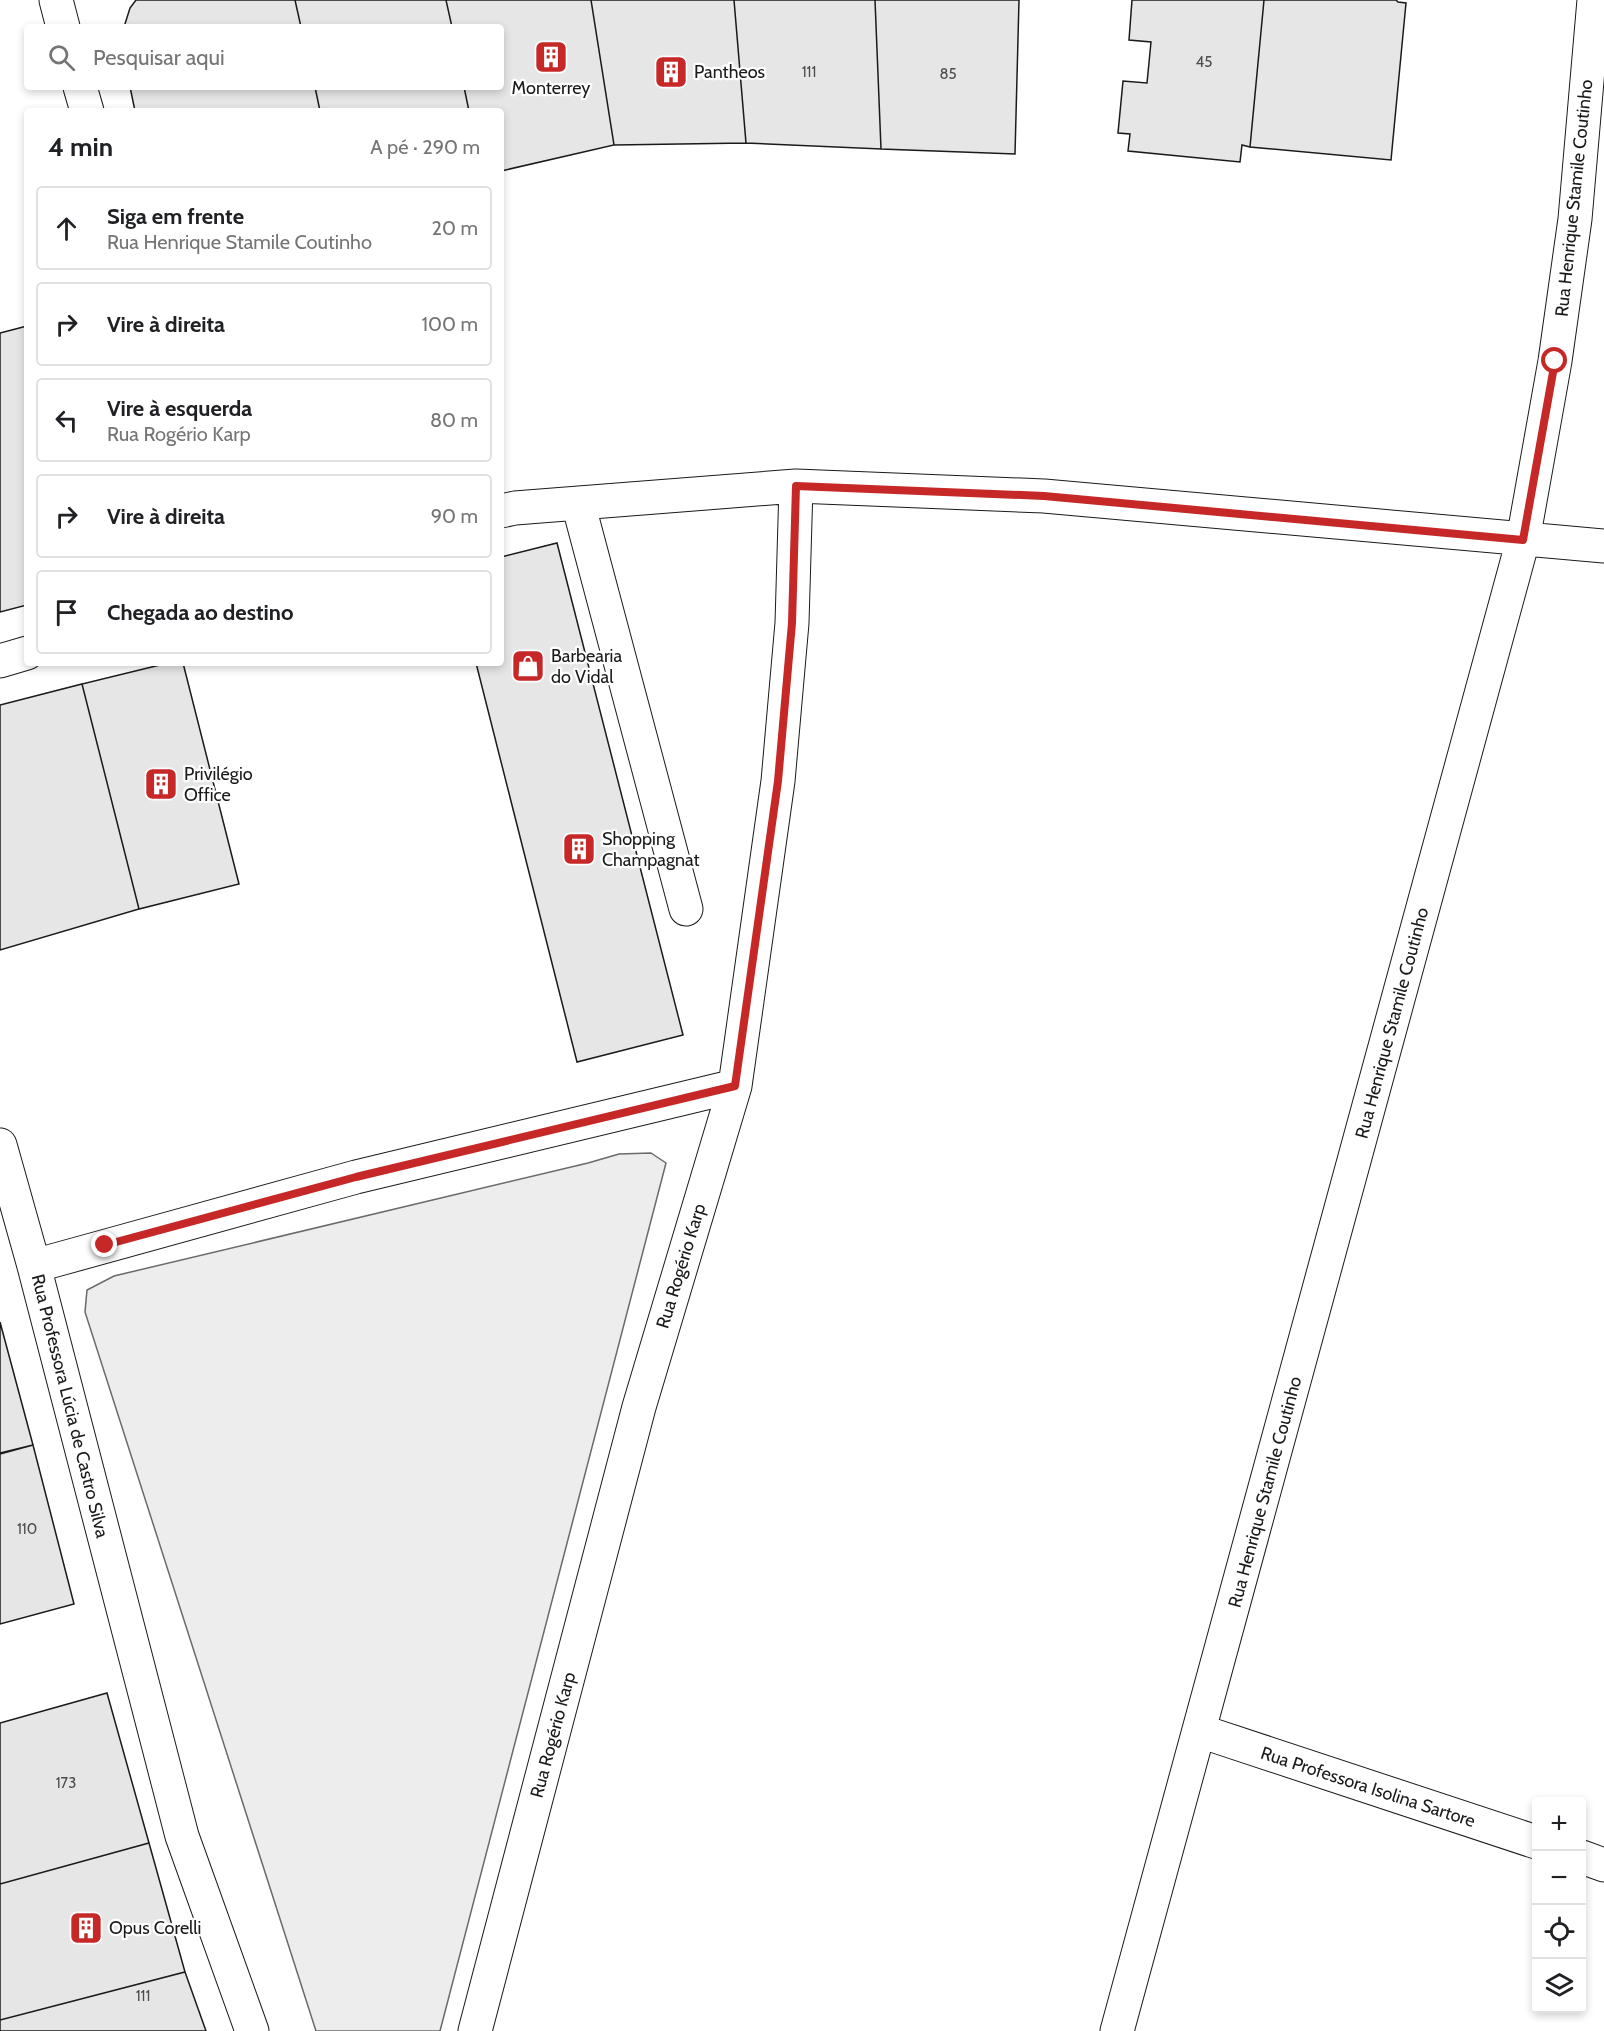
<!DOCTYPE html>
<html lang="pt">
<head>
<meta charset="utf-8">
<style>
	:root { --surface:#fff; --page:#f6f6f6; --text:#202124; --muted:#757577; --line:#e0e0e0 }
	body { margin:0; font-family:Cabin,sans-serif; background:var(--page); color:var(--text) }
	.controls { position:absolute; right:18px; bottom:18px; display:grid; overflow:hidden; border-radius:6px; box-shadow:0 3px 9px #0003 }
	.controls button { width:54px; height:54px; display:grid; place-items:center; padding:0; border:0; border-bottom:2px solid var(--line); background:var(--surface); color:var(--text); font:30px sans-serif }
	.stop { position:absolute; width:18px; height:18px; margin:-14px; border:4px solid #c62828; border-radius:50%; background:#fff }
	.stop.end { background:#c62828; border-color:#fff; box-shadow:0 2px 6px #0008 }
	.list { margin:0; padding:0; list-style:none }
	h2 { display:flex; justify-content:space-between; align-items:center; height:78px; margin:0; padding:0 24px; font-size:26px }
	h2 small { font-size:20px; font-weight:400; color:var(--muted) }
	.list li { display:grid; grid-template-columns:39px 1fr auto; gap:18px; align-items:center; box-sizing:border-box; height:84px; margin:0 12px 12px; padding:0 12px; border:2px solid var(--line); border-radius:6px }
	.list b { display:block; font-size:22px; white-space:nowrap }
	.list p { margin:0; font-size:20px; white-space:nowrap; color:var(--muted) }
	.list em { font-size:20px; font-style:normal; color:var(--muted) }
	.icon { flex:none; width:33px; height:33px; fill:none; stroke:currentColor; stroke-width:2; stroke-linecap:round; stroke-linejoin:round }
	.map { position:relative; flex:none; width:1604px; height:2031px; overflow:hidden }
	.search { position:absolute; background:var(--surface); box-shadow:0 3px 9px #0003; left:24px; top:24px; width:480px; height:66px; display:flex; align-items:center; gap:15px; box-sizing:border-box; padding:0 21px; border-radius:6px; color:var(--muted); font-size:22px }
	.panel { position:absolute; background:var(--surface); box-shadow:0 3px 9px #0003; left:24px; top:108px; width:480px; height:558px; border-radius:6px }
	.map>svg:first-child { display:block }
	.built { fill:#ededed; stroke:#6a6a6a; stroke-width:1.5 }
	.building { fill:#e6e6e6; stroke:#1a1a1a; stroke-width:1.5 }
	.lines { fill:none; stroke-linecap:round; stroke-linejoin:round }
	.minor-casing { stroke:#1a1a1a; stroke-width:35 }
	.minor { stroke:#fff; stroke-width:33 }
	.route { stroke:#c62828; stroke-width:8 }
	.labels { text-anchor:middle; stroke-width:4.5; stroke-linejoin:round; paint-order:stroke }
	.number-label { font-size:15px; fill:#4d4d4d }
	.poi-label { font-size:18px; fill:#1a1a1a; stroke:#fff; text-anchor:start }
	.street-label { font-size:18px; fill:#1a1a1a; stroke:#fff }
</style>
</head>
<body>
<div class="map">
<svg width="1604" height="2031" viewBox="0 0 1604 2031">
	<rect width="100%" height="100%" fill="#fff"/>
	<!-- built -->
	<path class="built" d="M651 1153 666 1163 440 2031H316L85 1312 87 1290 114 1276 588 1163 619 1154Z"/>
	<!-- building -->
	<path class="building" d="M136 0H295L301 27H124L130 8Z
		M295 0H446L452 27H301Z
		M446 0H591L614 145 501 171V111H469L464 87H501V27H452Z
		M591 0H734L746 143 614 145Z
		M734 0H875L881 149 746 143Z
		M875 0H1019L1015 154 881 149Z
		M1132 0H1264L1250 147 1242 145 1240 162 1128 151 1130 134 1118 133 1123 81 1147 83 1151 42 1129 40Z
		M1264 0H1396L1398 2 1406 3 1391 160 1250 147Z
		M130 87H315L320 111H135Z
		M315 87H464L469 111H320Z
		M27 326V605L0 612V333Z
		M557 543 683 1035 577 1062 476 663H501V557Z
		M168 663H183L239 884 139 909 82 684Z
		M82 684 139 909 0 950V705Z
		M0 1322 33 1445 0 1453Z
		M33 1445 74 1604 0 1624V1454Z
		M107 1693 149 1843 0 1884V1723Z
		M149 1843 185 1972 0 2020V1884Z
		M185 1972 206 2031H0V2020Z"/>
	<g class="lines">
		<defs>
			<path id="minor" d="M56 0 63 27
				M80 87 87 111
				M578 503 686 909
				M501 511 515 508 796 486 1044 496 1604 546
				M0 661 27 653
				M0 1145 34 1266
				M1200 1731 1536 1842
				M1582 1857 1604 1865
				M252 2031 182 1836 34 1266 356 1177 735 1086
				M475 2031 639 1407 735 1086 778 781 792 623 796 486
				M1117 2031 1523 540 1555 361 1575 219 1594 0"/>
		</defs>
		<!-- minor casing -->
		<use href="#minor" class="minor-casing"/>
		<!-- minor -->
		<use href="#minor" class="minor"/>
	</g>
	<g class="lines">
		<!-- route -->
		<path class="route" d="M105 1245 356 1177 735 1086 778 781 792 623 796 486 1044 496 1523 540 1555 361"/>
	</g>
	<!-- icons -->
	<defs>
		<symbol id="building-square" viewBox="-11 -11 22 22"><rect x="-9" y="-9" width="18" height="18" rx="4" fill="#c62828" stroke="#fff"/><path d="M-4-6H4V6H1V3H-1V6H-4ZM-2.5-4.3h1.7v1.8h-1.7ZM.8-4.3h1.7v1.8H.8ZM-2.5-1h1.7V.8h-1.7ZM.8-1h1.7V.8H.8Z" fill="#fff"/></symbol>
		<symbol id="shop-square" viewBox="-11 -11 22 22"><rect x="-9" y="-9" width="18" height="18" rx="4" fill="#c62828" stroke="#fff"/><path d="M-5-2.5h2.3a2.7 3.5 0 0 1 5.4 0H5L5.5 6h-11ZM-1.5-2.5h3a1.5 2.3 0 0 0-3 0Z" fill="#fff"/></symbol>
	</defs>
	<g fill-rule="evenodd">
		<use href="#building-square" x="532" y="38" width="38" height="38"/>
		<use href="#building-square" x="652" y="53" width="38" height="38"/>
		<use href="#shop-square" x="509" y="647" width="38" height="38"/>
		<use href="#building-square" x="142" y="765" width="38" height="38"/>
		<use href="#building-square" x="560" y="830" width="38" height="38"/>
		<use href="#building-square" x="67" y="1909" width="38" height="38"/>
	</g>
	<g class="labels">
		<!-- number labels -->
		<g class="number-label">
			<text x="1204" y="67">45</text>
			<text x="809" y="77">111</text>
			<text x="948" y="79">85</text>
			<text x="27" y="1534">110</text>
			<text x="66" y="1788">173</text>
			<text x="143" y="2001">111</text>
		</g>
		<!-- poi labels -->
		<g class="poi-label">
			<text x="694" y="78">Pantheos</text>
			<text x="551" y="94" text-anchor="middle">Monterrey</text>
			<text x="551" y="662">Barbearia<tspan x="551" dy="21">do Vidal</tspan></text>
			<text x="184" y="780">Privilégio<tspan x="184" dy="21">Office</tspan></text>
			<text x="602" y="845">Shopping<tspan x="602" dy="21">Champagnat</tspan></text>
			<text x="109" y="1934">Opus Corelli</text>
		</g>
		<!-- street labels -->
		<g class="street-label">
			<text transform="translate(1574 198) rotate(-84)" y="6">Rua Henrique Stamile Coutinho</text>
			<text transform="translate(1392 1023) rotate(-75)" y="6">Rua Henrique Stamile Coutinho</text>
			<text transform="translate(681 1266) rotate(-73)" y="6">Rua Rogério Karp</text>
			<text transform="translate(70 1406) rotate(76)" y="6">Rua Professora Lúcia de Castro Silva</text>
			<text transform="translate(1265 1492) rotate(-75)" y="6">Rua Henrique Stamile Coutinho</text>
			<text transform="translate(553 1735) rotate(-75)" y="6">Rua Rogério Karp</text>
			<text transform="translate(1368 1787) rotate(18)" y="6">Rua Professora Isolina Sartore</text>
		</g>
	</g>
</svg>
<div class="controls">
<button>+</button>
<button>−</button>
<button><svg class="icon" aria-label="locate" viewBox="0 0 24 24"><circle cx="12" cy="12" r="6"/><path d="M12 2v4M12 18v4M2 12h4M18 12h4"/></svg></button>
<button><svg class="icon" aria-label="layers" viewBox="0 0 24 24"><path d="M12 4l9 5-9 5-9-5zM3 14l9 5 9-5"/></svg></button>
</div>
<div class="stop" style="left:1555px;top:361px"></div>
<div class="stop end" style="left:105px;top:1245px"></div>
<div class="search"><svg class="icon" aria-label="search" viewBox="0 0 24 24"><circle cx="10" cy="10" r="6"/><path d="M15 15l6 6"/></svg>Pesquisar aqui</div>
<section class="panel">
<h2>4 min<small>A pé · 290 m</small></h2>
<ul class="list">
<li><svg class="icon" aria-label="ahead" viewBox="0 0 24 24"><path d="M12 20V5M6 11l6-6 6 6"/></svg><div><b>Siga em frente</b><p>Rua Henrique Stamile Coutinho</p></div><em>20 m</em></li>
<li><svg class="icon" aria-label="right" viewBox="0 0 24 24"><path d="M7 20v-9h11M14 6l5 5-5 5"/></svg><div><b>Vire à direita</b></div><em>100 m</em></li>
<li><svg class="icon" aria-label="left" viewBox="0 0 24 24"><path d="M17 20v-9H6M10 6l-5 5 5 5"/></svg><div><b>Vire à esquerda</b><p>Rua Rogério Karp</p></div><em>80 m</em></li>
<li><svg class="icon" aria-label="right" viewBox="0 0 24 24"><path d="M7 20v-9h11M14 6l5 5-5 5"/></svg><div><b>Vire à direita</b></div><em>90 m</em></li>
<li><svg class="icon" aria-label="arrive" viewBox="0 0 24 24"><path d="M6 21V4h12l-3 4 3 4H6"/></svg><div><b>Chegada ao destino</b></div></li>
</ul>
</section>
</div>
</body>
</html>
